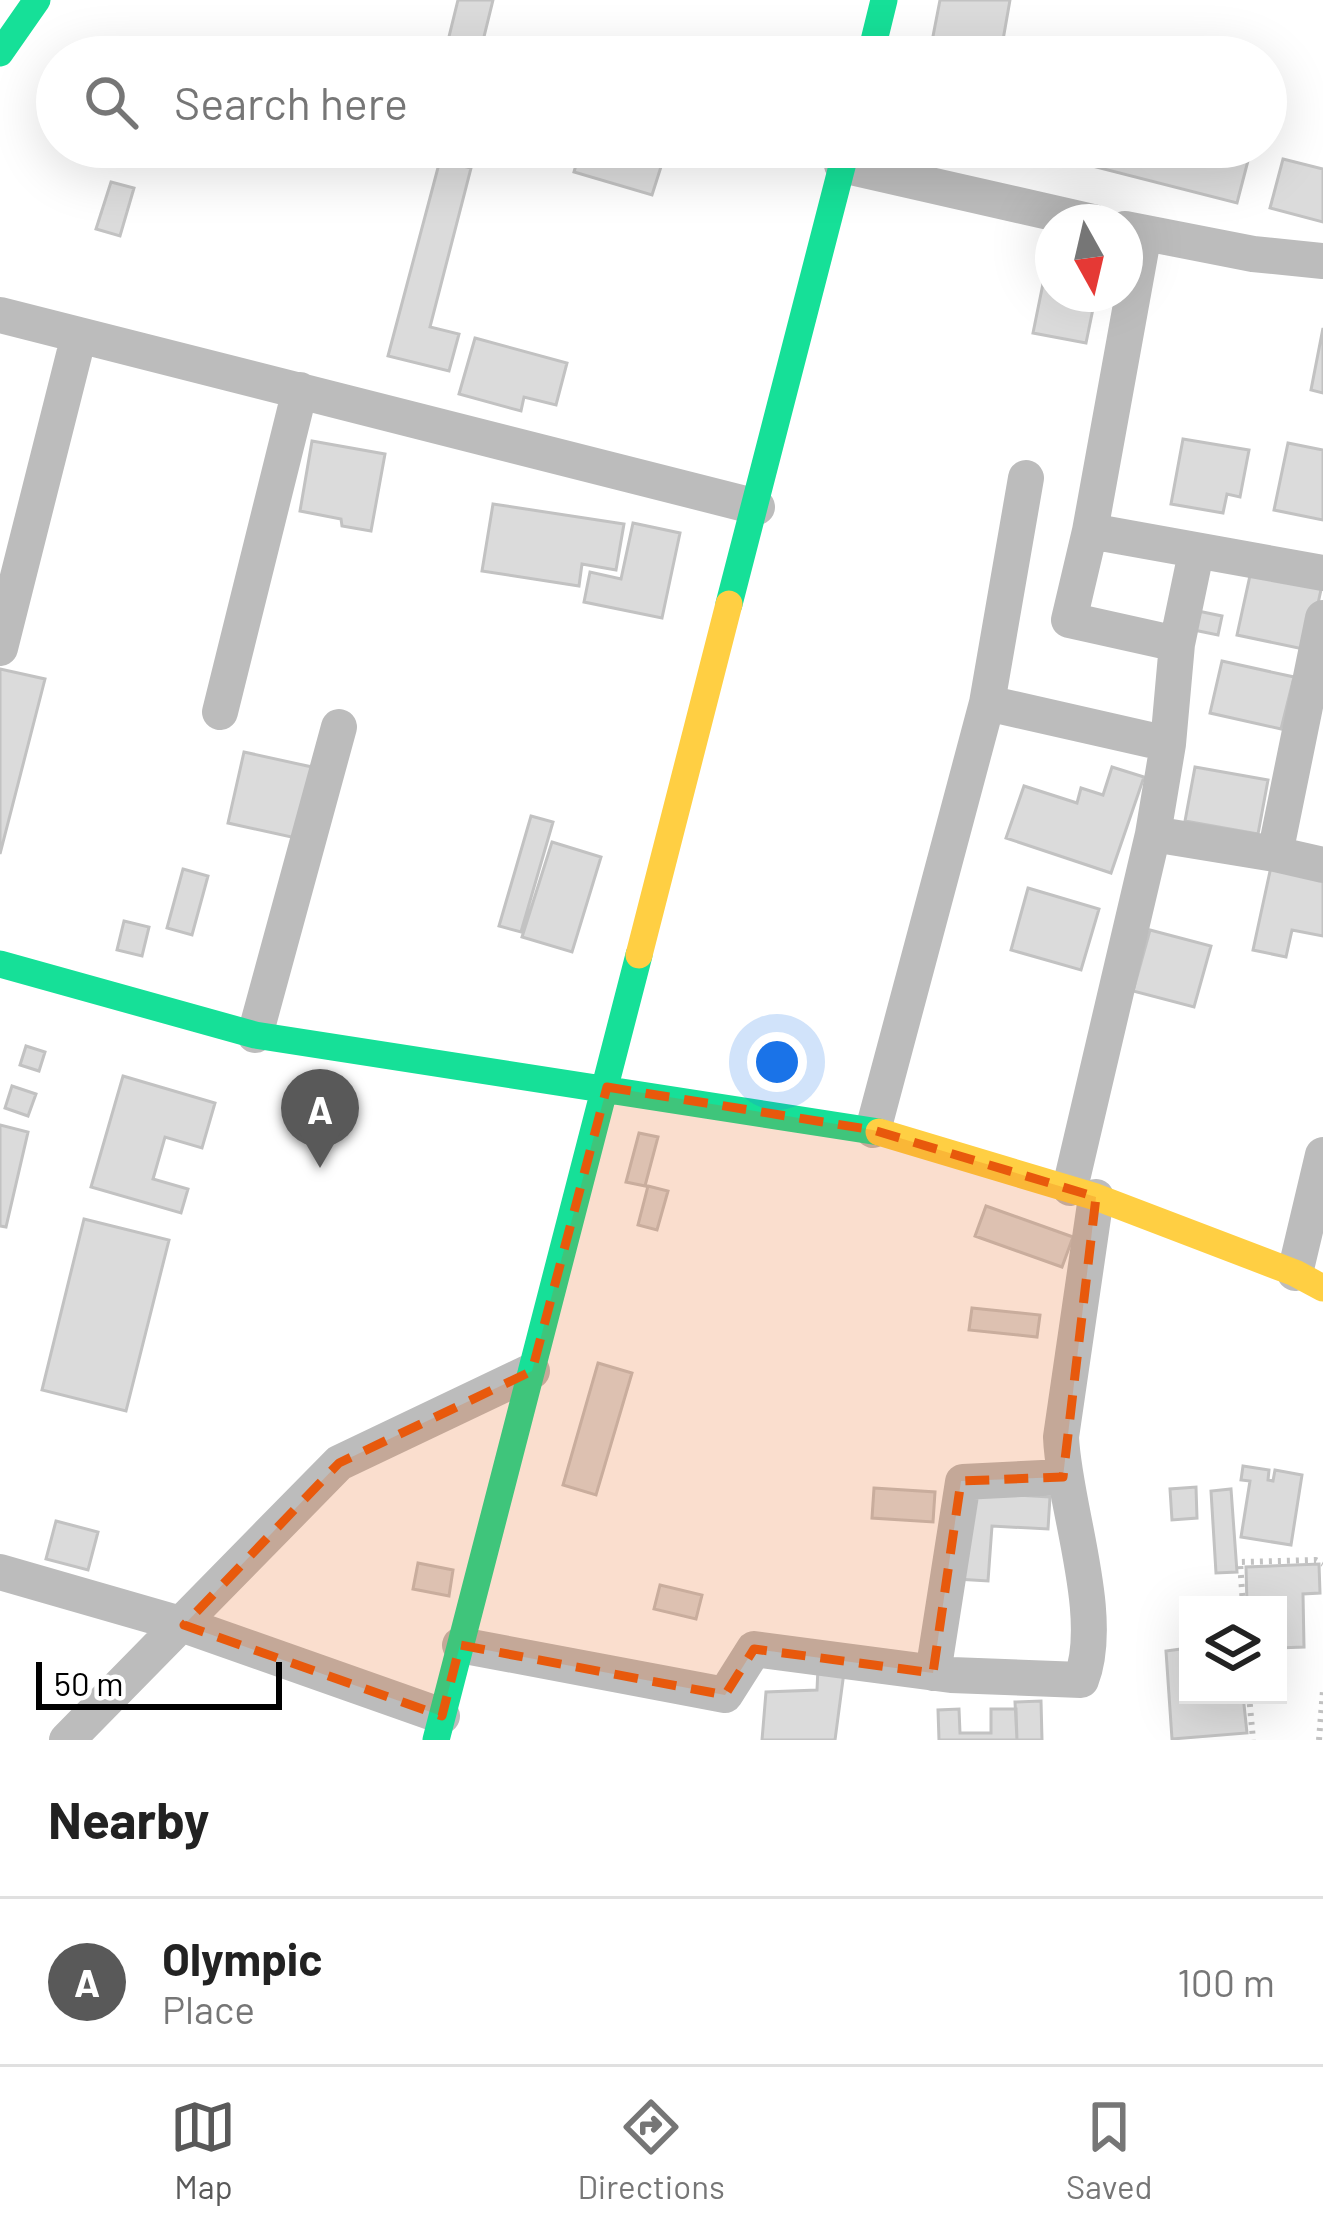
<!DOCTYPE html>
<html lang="en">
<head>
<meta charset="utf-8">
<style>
	:root { --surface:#fff; --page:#f2f2f2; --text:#222; --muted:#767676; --line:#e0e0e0; --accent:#595959 }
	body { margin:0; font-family:Barlow,sans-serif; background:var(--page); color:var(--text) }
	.controls { position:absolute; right:36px; bottom:36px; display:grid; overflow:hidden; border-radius:0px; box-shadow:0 12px 48px #0002 }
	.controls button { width:108px; height:108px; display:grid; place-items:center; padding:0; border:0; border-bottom:3px solid var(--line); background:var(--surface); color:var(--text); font:60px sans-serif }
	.compass { position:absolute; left:1035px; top:204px; width:108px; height:108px; border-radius:50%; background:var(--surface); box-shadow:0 12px 48px #0002; rotate:172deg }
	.scale { position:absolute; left:36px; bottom:30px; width:246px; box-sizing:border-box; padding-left:12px; border:6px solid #000; border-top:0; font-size:33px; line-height:42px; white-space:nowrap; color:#000; -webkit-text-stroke:9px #fff; paint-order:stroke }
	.you { position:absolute; left:777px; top:1062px; width:42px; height:42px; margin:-30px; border:9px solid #fff; border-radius:50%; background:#1a73e8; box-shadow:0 0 0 18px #1a73e833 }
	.badge { display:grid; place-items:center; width:78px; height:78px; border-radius:50%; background:var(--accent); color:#fff; font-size:39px; font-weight:700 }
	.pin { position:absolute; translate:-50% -99px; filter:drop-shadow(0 3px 6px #0008) }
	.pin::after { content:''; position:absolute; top:63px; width:42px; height:36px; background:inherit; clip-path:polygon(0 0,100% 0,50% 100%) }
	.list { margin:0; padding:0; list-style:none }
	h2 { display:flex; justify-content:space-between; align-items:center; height:156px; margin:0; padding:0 48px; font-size:51px }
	h2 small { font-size:39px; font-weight:400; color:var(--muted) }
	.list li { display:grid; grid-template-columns:78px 1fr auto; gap:36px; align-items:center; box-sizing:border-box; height:168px; padding:0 48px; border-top:3px solid var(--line) }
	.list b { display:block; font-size:45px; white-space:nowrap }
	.list p { margin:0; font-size:39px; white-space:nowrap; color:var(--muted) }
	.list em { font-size:39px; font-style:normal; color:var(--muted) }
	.icon { flex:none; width:66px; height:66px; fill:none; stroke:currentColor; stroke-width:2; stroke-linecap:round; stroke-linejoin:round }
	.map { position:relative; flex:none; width:1323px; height:1740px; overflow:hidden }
	.search { position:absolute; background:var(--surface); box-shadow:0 12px 48px #0002; left:36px; right:36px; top:36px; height:132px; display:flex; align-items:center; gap:30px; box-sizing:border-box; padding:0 42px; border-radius:66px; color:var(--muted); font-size:45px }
	.sheet { height:324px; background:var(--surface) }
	nav { display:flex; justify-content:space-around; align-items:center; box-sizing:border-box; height:168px; border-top:3px solid var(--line); background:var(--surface); font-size:33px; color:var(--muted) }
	nav a { display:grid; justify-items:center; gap:6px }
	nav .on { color:var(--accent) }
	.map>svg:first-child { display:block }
	.building { fill:#dbdbdb; stroke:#c2c2c2; stroke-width:3 }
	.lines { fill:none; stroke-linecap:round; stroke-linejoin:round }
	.path { stroke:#c2c2c2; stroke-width:6; stroke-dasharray:3 6; stroke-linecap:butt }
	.street { stroke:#bcbcbc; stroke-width:36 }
	.fast { stroke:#16e098; stroke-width:27 }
	.slow { stroke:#ffcf43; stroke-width:27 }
	.marked { fill:#e8590c; fill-opacity:0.2; stroke:#e8590c; stroke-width:9; stroke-dasharray:24 15; stroke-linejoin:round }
</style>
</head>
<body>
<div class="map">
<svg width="1323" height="1740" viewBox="0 0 1323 1740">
	<rect width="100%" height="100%" fill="#fff"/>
	<!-- building -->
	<path class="building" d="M458 0H493L479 57H444Z
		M940 0H1010L1000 57H929Z
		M581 147 667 148 652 195 574 172Z
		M1042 147H1228L1250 153 1237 203 1041 153Z
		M1283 159 1323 169V222L1270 208Z
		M440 160 471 168 430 327 459 334 449 371 388 356Z
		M111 182 134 188 120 236 96 229Z
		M1047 264 1053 265V294H1096L1086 343 1033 333Z
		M1323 328V393L1311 390Z
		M475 338 567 363 556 405 524 397 521 411 459 394Z
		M1183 439 1249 450 1240 497 1227 494 1223 513 1171 504Z
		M312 441 385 454 371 531 342 526 341 519 300 511Z
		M1288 443 1323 450V520L1274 510Z
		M493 504 624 524 616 570 582 564 579 586 482 571Z
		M633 523 680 533 662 618 584 602 590 572 621 579Z
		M1251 571 1322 585 1308 650 1237 635Z
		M1193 610 1222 616 1218 635 1189 629Z
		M1222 661 1294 677 1281 729 1210 713Z
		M0 669 45 679 0 854Z
		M244 752 312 767 296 838 228 823Z
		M1112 767 1144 777 1111 873 1006 838 1024 786 1077 803 1081 788 1103 795Z
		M1195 767 1268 780 1258 834 1185 821Z
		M531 816 553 822 521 932 499 926Z
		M552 842 601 857 572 952 522 937Z
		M1272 862 1323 873V936L1292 930 1286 957 1253 950Z
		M183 869 208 876 192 935 167 928Z
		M1028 888 1099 909 1081 970 1011 950Z
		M124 921 149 927 142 956 117 950Z
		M1150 930 1211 946 1194 1007 1133 991Z
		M26 1046 45 1052 39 1071 20 1065Z
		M123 1076 215 1103 202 1148 165 1137 153 1179 188 1189 181 1213 91 1187Z
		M12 1086 36 1094 28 1116 5 1108Z
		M0 1125 28 1132 6 1227 0 1226Z
		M639 1133 658 1137 645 1186 626 1182Z
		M648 1186 668 1191 657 1230 638 1225Z
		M986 1206 1073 1237 1062 1267 975 1236Z
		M84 1219 169 1240 126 1411 42 1390Z
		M972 1308 1040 1315 1037 1337 969 1330Z
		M598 1363 632 1373 596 1495 563 1485Z
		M1243 1466 1269 1470 1268 1480 1273 1481 1275 1470 1302 1475 1291 1545 1241 1537 1250 1481 1241 1480Z
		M1196 1487 1197 1518 1172 1520 1170 1489Z
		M874 1488 935 1492 933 1522 872 1518Z
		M1231 1489 1237 1572 1216 1573 1211 1491Z
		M963 1492 1050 1497 1048 1529 992 1526 988 1581 957 1579Z
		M56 1521 98 1532 88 1570 46 1559Z
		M418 1563 453 1570 449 1596 413 1589Z
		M1319 1564 1320 1593 1303 1594 1304 1647 1278 1648V1605H1247L1246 1567Z
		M660 1585 702 1595 696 1619 654 1609Z
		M1188 1648V1695H1243L1247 1733 1172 1739 1166 1651Z
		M818 1668 844 1672 835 1740H762L766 1692 817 1690Z
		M1041 1701 1042 1740H1017L1015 1702Z
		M959 1709 960 1733H991V1709H1016L1017 1740H939L938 1710Z"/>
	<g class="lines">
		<!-- path -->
		<path class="path" d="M1243 1605 1240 1562 1316 1560 1323 1564
			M1249 1695 1253 1740
			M1319 1740 1323 1690"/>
		<!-- street -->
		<path class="street" d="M842 165 1093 222
			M1125 229 1253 254 1323 261
			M1144 233 1090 531 1069 620 1177 644
			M0 315 757 507
			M1026 478 987 703 1168 744
			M1090 531 1323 573
			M1323 618 1275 854 1323 865
			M0 648 79 335
			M220 712 300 390
			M1153 834 1275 854
			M255 1035 339 727
			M873 1130 987 703
			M1070 1188 1153 834 1168 744 1177 644 1196 553
			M1295 1273 1323 1155
			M0 1572 184 1625 442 1716
			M460 1645 725 1695 754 1649 951 1675 1081 1680C1106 1616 1064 1506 1061 1437L1096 1197
			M933 1673 963 1482 1063 1477
			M67 1740 339 1463 532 1371"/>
		<!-- fast -->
		<path class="fast" d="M0 53 37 0
			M870 57 884 0
			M729 604 847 147
			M0 964 255 1035 879 1132
			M436 1740 639 955"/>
		<!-- slow -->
		<path class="slow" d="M639 955 729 604
			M879 1132 1096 1197 1295 1273 1323 1288"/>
	</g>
	<!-- marked area -->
	<path class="marked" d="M607 1087 873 1130 1096 1197 1063 1477 961 1481 933 1673 754 1649 725 1695 460 1645 442 1716 184 1625 339 1463 532 1371Z"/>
</svg>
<div class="controls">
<button><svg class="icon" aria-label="layers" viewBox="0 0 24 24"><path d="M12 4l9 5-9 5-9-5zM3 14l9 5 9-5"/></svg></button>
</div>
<svg class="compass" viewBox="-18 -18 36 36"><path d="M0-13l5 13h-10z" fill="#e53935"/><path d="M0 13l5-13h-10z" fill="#767676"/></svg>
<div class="scale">50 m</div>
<div class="you"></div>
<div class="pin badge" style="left:320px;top:1168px">A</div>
<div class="search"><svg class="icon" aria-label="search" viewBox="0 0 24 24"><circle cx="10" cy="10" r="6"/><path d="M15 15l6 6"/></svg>Search here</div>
</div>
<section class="sheet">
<h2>Nearby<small></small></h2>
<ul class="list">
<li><span class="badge">A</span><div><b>Olympic</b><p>Place</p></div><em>100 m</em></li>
</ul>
</section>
<nav>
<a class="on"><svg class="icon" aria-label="map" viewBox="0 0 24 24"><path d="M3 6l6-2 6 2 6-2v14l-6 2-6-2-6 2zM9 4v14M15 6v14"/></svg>Map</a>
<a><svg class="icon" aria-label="directions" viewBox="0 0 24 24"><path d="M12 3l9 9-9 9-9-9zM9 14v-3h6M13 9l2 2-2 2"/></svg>Directions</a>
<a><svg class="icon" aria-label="saved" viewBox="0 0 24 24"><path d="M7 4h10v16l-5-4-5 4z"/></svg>Saved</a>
</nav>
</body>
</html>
